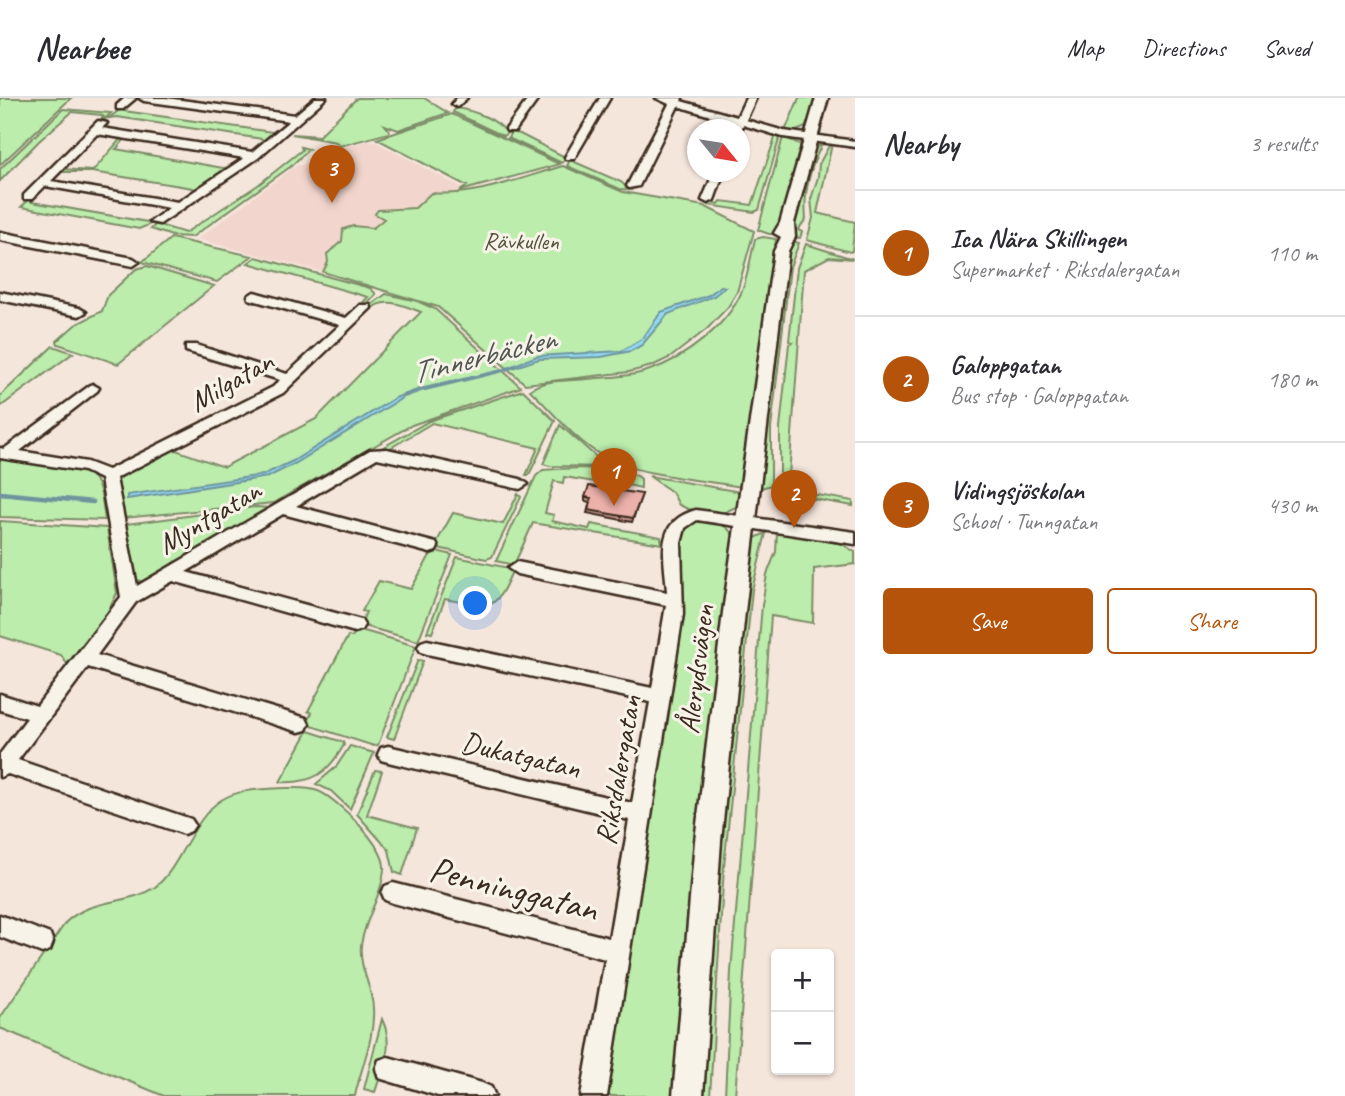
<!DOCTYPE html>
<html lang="en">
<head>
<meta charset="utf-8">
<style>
	:root { --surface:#fff; --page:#f7f7f7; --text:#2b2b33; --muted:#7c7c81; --line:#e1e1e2; --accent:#b45309 }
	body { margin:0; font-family:Caveat,sans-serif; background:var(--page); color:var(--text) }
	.controls { position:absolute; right:21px; bottom:21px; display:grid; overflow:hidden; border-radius:7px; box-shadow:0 2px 5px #0004 }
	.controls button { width:63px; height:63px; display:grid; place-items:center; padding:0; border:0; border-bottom:2px solid var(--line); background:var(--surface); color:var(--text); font:35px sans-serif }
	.compass { position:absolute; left:687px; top:21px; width:63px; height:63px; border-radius:50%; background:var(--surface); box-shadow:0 2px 5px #0004; rotate:120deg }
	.you { position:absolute; left:476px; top:506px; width:24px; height:24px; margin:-18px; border:5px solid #fff; border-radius:50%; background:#1a73e8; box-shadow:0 0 0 10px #1a73e833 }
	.badge { display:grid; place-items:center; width:46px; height:46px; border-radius:50%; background:var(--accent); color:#fff; font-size:23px; font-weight:700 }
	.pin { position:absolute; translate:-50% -58px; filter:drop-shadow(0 2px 4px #0008) }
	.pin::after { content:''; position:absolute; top:37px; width:24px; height:21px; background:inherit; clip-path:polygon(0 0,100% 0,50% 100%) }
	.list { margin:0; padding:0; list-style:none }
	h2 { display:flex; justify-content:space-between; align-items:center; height:91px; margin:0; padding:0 28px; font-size:30px }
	h2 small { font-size:23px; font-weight:400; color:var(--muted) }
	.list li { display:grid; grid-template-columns:46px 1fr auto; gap:21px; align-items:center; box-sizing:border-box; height:126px; padding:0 28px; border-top:2px solid var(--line) }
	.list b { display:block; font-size:26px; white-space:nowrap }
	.list p { margin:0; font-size:23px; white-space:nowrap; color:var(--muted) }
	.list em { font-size:23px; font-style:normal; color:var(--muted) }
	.actions { display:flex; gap:14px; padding:21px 28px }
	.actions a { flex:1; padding:16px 0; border:2px solid var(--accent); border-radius:7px; text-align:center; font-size:24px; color:var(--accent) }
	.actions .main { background:var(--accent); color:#fff }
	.map { position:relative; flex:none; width:855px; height:998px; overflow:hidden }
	header { display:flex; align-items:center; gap:42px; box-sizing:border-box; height:98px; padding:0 35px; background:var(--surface); border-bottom:2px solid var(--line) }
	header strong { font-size:33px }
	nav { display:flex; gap:38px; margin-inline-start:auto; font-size:24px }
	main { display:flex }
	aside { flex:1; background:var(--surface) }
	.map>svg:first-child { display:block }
	.built { fill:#f2d6cd }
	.green { fill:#bcedad; stroke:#7c8c66; stroke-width:2 }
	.water { fill:#91daf2; stroke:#6f949d; stroke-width:2 }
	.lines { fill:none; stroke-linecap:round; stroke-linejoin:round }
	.stream { stroke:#6f949d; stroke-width:4.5 }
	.minor-casing { stroke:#3b2a1e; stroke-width:5 }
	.major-casing { stroke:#3b2a1e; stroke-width:5 }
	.minor { fill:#f7f3e8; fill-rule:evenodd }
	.major { fill:#f7f3e8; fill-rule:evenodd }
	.wall { fill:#cb9892; stroke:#3b2a1e; stroke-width:2 }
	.building { fill:#ecb1aa; stroke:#3b2a1e; stroke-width:2 }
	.labels { text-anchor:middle; stroke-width:6; stroke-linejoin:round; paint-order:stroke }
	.far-park-label { font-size:24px; fill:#55513b; stroke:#f7f3e8 }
	.street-label { font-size:30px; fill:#3b2a1e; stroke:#f7f3e8 }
	.water-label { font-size:32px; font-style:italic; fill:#505653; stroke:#f7f3e8 }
	.near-street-label { font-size:37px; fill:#3b2a1e; stroke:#f7f3e8 }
</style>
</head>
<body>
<header>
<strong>Nearbee</strong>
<nav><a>Map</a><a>Directions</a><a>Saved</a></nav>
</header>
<main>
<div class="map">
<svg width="855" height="998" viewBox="0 0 855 998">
	<rect width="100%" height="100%" fill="#f5e6dc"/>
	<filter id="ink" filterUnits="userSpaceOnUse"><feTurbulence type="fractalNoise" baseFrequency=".0143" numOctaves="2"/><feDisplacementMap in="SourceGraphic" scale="14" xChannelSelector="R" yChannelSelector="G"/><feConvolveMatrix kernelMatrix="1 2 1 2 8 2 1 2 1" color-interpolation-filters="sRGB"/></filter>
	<g filter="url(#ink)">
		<!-- built -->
		<path class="built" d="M372 42 463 90 452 97 431 95 415 110 379 112 384 120 373 130 353 128 342 143 327 156 328 164 323 174 197 141 295 68 316 64 340 50Z"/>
		<!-- green -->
		<path class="green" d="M0 0H71L0 67Z
			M357 0H424L448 15 398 32 385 27 390 33 389 35 340 48 336 44 292 36 319 38Z
			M799 0H816L806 29 796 33H785Z
			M122 10 124 13 272 34 281 32 265 45 262 41 117 19 109 20Z
			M456 10C476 13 498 22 507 35L503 38 453 14Z
			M63 11 111 15 104 22 101 21 104 19 101 17 72 14 39 43 0 83V71Z
			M452 16 559 66H560L460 93 467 88 377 41Z
			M511 34 520 36 567 60 562 65 508 40Z
			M776 37 780 38 759 112 754 114 708 107 709 104 719 106 721 103 752 107Z
			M122 39 126 40 116 51 223 70 232 69 195 93 193 90 92 74H58L61 71 93 73Z
			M783 39 800 46V52L778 136H769L758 132Z
			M822 46C810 70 803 94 806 121L798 132 802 134 800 140 792 139 813 51Z
			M830 46H832L817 115 855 124 852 153 850 154 807 142 813 120 811 101 818 79 819 66Z
			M301 49 309 51 290 69 192 139 172 138 151 131 156 126 185 135 258 87 302 52Z
			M570 62 621 84 630 92 620 91 567 68Z
			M563 68 623 94 704 108 754 133 737 194 728 209 707 231 671 259 652 268 629 274 525 286 438 209 323 174 328 164 327 156 342 143 343 131 353 128 373 130 384 121 375 116 378 112 415 110 431 95C475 99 520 80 563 68Z
			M30 101 32 104 153 125 139 131 21 109Z
			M763 139 776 141 742 389C707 383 634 376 606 360 577 345 553 314 530 292 542 281 570 283 587 281 608 279 630 279 650 272 684 261 728 227 742 193 748 177 751 158 755 141Z
			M171 140 252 158 217 184 142 164Z
			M791 143 799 145 790 169 771 331V387L758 391Z
			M806 146 853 161 829 159 804 172 788 392 853 403V408L780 395V330L789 246 792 244 789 243 797 170Z
			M256 159 370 190 376 196 364 209 360 208 368 199 248 165Z
			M147 168 214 188 118 266 58 246 57 243 75 227 102 213 108 197 136 171Z
			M386 196 417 203 435 211 521 289 412 327 273 405 124 420 118 383 125 375 173 351 224 369 316 321 421 214C405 208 384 198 371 211L367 210Z
			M53 248 73 255 0 309V298Z
			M523 292 555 323 529 377H526L538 350 432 325 387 352 380 351 429 323Z
			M560 327 594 357 611 369 550 368 543 366Z
			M0 360 88 374C103 386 102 405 105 422L0 419Z
			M543 372C563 370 628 367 641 381V390L628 387 620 393 600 391 601 385 564 379 563 385 554 383 545 415 554 417 552 423 589 431 591 426 661 439 662 446 533 425 514 467 496 463 536 378Z
			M649 378 741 394 738 408 723 415 688 411 679 407 672 394Z
			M518 396 521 399 492 459 486 461 434 449 453 415 503 426Z
			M255 409 272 410 146 485 137 482 126 426Z
			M700 422C716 424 727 425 735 440L676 998H602L681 433 693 423Z
			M0 423 107 430 117 495 108 514 67 566 61 557 0 538Z
			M777 434 842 446 855 454V466L814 471 813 525 771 518 735 998H725L731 873 762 507 767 476 776 454Z
			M766 435 752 492 724 769 710 998H701L715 794 752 447 755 440Z
			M433 452 452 457 418 543 360 527 366 514 362 513 379 483 411 491Z
			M457 459 513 471C493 518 491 509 445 501L432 535 427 534Z
			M357 531 416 548 378 647 374 648 305 626 312 615 308 613 348 538 352 539Z
			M418 562 423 563 394 641 387 639Z
			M308 633 343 644 344 647C328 675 313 686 280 684Z
			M350 648 374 655 350 711 331 693 316 686 336 669Z
			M375 672 382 673 367 717 417 730 402 777 394 774 389 752 357 716Z
			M286 690C297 690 308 689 318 693 338 701 386 749 384 771 382 798 364 822 361 848 359 870 372 888 373 910 375 940 361 969 355 998H164L0 930V920L66 824C93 799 126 808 155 789 166 781 174 767 181 755 213 699 220 692 286 690Z
			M382 921C395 948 383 968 375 994L364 991Z"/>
		<!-- water -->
		<path class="water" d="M721 188 725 189 714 198 668 216 642 247 631 253 601 259 539 261 500 274 421 293 404 299 296 365 268 379 127 401V397L263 377 293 363 395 300 420 291 502 272 537 258 621 253 643 240 661 214 709 197Z"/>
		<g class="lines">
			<!-- stream -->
			<path class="stream" d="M0 395 93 404"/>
			<defs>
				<path id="minor" d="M125 0H136L123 11H117V7Z
					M139 0H166L295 17 315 0H326L258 60 160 126 150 124 169 110 45 88 32 101H24V97L98 23 107 25 102 30 252 54 289 23 144 3ZM97 36 244 60 178 104 51 83Z
					M457 0H467L457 9 452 6Z
					M529 0H539L515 33H507L506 31Z
					M600 0H610L574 61H566L565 59Z
					M656 0H682L681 3 737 19 746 0H756L746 22 784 33 855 43V49L783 39 743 27 740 34V32H731L734 25 678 8 639 88 629 90 627 88 669 6Z
					M714 74H724L714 102 708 105 702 102Z
					M0 134 133 160 139 164 133 168 0 142Z
					M0 194 79 210 86 214 79 218 0 202Z
					M254 194 346 220 360 207H370L371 210 283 295 116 380 137 488 370 352 387 351 520 381 528 386 520 391 377 360 296 408 436 445 438 449 436 453 430 455 283 416 186 474 361 522 364 527 361 532 355 534 173 483 136 504 97 557 306 620 309 626 306 632 299 634 88 569 18 662 191 721 195 727 191 733 184 736 8 676 0 679V656L27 620 0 612V596L37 608 121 499 101 381 84 373 0 360V350L4 351 92 286 99 290 97 293 20 353 87 364 108 372 273 289 280 282 186 253V247H196L287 276 340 227 249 201 248 198Z
					M696 412 855 434V446L697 422 685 430 681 445 683 516 607 998H581L605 861 393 805 385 802 382 795 385 788 393 785 609 840 629 722 388 664 381 662 378 656 381 650 388 648 632 705 650 604 427 556 421 554 418 549 421 544 427 542 652 590 666 507 517 476 508 470 517 464 667 494C665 459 653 424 696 412Z
					M0 817 50 836 53 844 50 852 42 855 0 839Z
					M388 959 482 985 491 989 495 998H438L379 980 376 971 379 962Z"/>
				<path id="major" d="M816 0H828L794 125 795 139 788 153 745 514 721 743 703 998H673L695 743 723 514 774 153 781 139 774 135 780 125Z"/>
			</defs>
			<!-- minor casing -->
			<use href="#minor" class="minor-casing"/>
			<!-- major casing -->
			<use href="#major" class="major-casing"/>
			<!-- minor -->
			<use href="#minor" class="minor"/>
			<!-- major -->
			<use href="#major" class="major"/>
		</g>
		<!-- wall -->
		<path class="wall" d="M642 396 632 424 587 415 590 404 585 403V399Z"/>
		<!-- building -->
		<path class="building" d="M589 388 642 396 633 420 588 412 591 400 585 399Z"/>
	</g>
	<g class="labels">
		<!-- far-park labels -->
		<g class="far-park-label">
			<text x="521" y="151">Rävkullen</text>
		</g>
		<!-- street labels -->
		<g class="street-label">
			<text transform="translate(231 283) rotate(-30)" y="10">Milgatan</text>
			<text transform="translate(209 419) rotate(-31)" y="10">Myntgatan</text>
			<text transform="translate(696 571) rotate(-83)" y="10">Ålerydsvägen</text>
			<text transform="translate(521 657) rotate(13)" y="10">Dukatgatan</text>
			<text transform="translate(618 672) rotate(-80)" y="10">Riksdalergatan</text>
		</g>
		<!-- water labels -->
		<g class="water-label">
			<text transform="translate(483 257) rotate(-14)" y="11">Tinnerbäcken</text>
		</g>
		<!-- near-street labels -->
		<g class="near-street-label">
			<text transform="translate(514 790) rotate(14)" y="13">Penninggatan</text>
		</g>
	</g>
</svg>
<div class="controls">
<button>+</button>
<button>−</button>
</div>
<svg class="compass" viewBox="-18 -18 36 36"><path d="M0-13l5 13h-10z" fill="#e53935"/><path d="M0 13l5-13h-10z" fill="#7c7c81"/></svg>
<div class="you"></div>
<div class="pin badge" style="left:614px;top:408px">1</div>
<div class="pin badge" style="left:794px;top:430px">2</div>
<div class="pin badge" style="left:332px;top:105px">3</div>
</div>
<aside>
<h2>Nearby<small>3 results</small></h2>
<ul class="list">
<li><span class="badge">1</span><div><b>Ica Nära Skillingen</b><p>Supermarket · Riksdalergatan</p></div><em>110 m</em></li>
<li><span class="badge">2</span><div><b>Galoppgatan</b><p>Bus stop · Galoppgatan</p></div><em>180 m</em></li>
<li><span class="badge">3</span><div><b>Vidingsjöskolan</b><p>School · Tunngatan</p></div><em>430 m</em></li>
</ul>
<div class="actions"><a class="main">Save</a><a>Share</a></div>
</aside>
</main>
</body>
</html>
